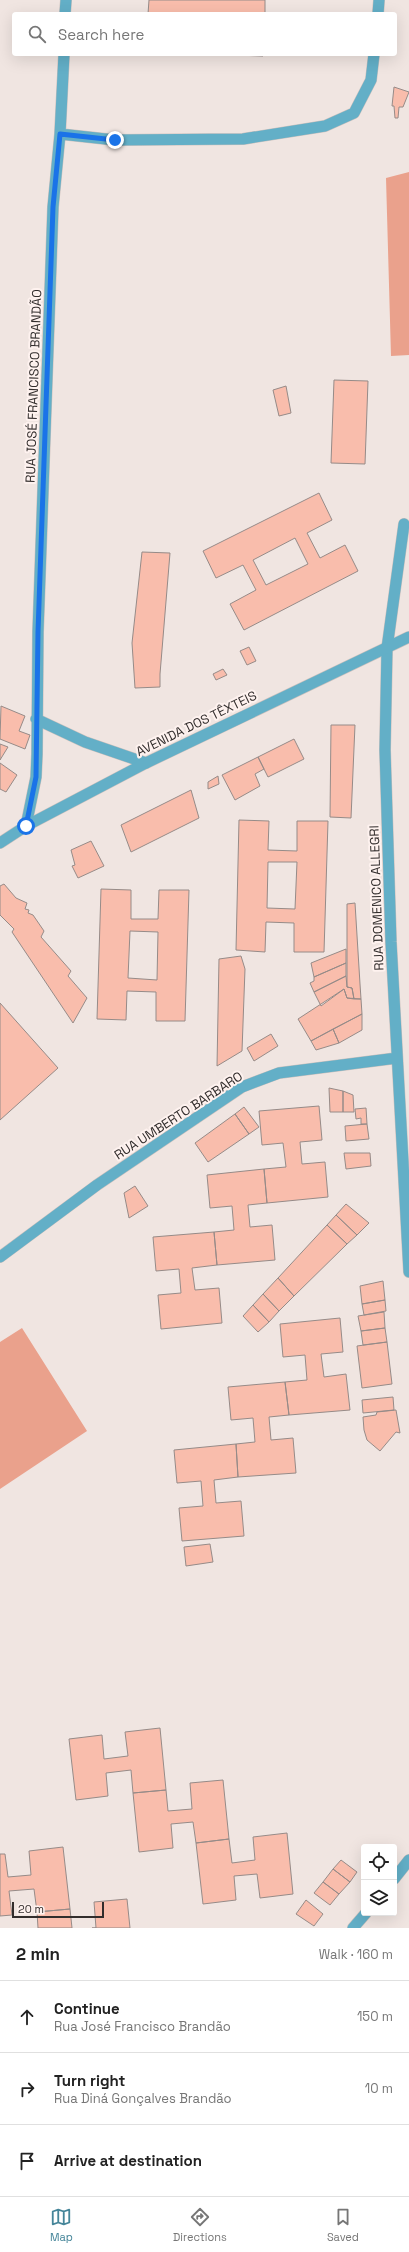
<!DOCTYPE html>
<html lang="en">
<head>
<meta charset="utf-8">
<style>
	:root { --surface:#fff; --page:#f6f6f6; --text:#222; --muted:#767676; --line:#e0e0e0; --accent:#458599 }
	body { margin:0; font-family:"Space Grotesk",sans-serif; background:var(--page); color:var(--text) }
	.controls { position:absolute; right:12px; bottom:12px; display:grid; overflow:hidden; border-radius:4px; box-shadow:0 4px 16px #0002 }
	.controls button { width:36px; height:36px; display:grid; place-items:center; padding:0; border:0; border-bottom:1px solid var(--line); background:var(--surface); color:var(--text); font:20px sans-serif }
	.scale { position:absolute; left:12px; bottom:10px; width:92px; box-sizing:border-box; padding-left:4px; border:2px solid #322d2c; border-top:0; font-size:11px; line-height:14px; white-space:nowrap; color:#322d2c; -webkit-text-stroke:3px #fef2ef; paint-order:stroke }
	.stop { position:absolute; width:12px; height:12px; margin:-9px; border:3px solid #1a73e8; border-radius:50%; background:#fff }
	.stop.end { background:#1a73e8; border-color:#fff; box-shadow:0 1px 4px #0008 }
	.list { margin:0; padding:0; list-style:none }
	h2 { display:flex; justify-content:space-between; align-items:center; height:52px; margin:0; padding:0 16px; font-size:17px }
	h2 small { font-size:13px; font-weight:400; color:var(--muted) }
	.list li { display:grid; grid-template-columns:26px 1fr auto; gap:12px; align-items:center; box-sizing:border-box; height:72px; padding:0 16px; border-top:1px solid var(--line) }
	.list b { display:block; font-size:15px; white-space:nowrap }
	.list p { margin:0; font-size:13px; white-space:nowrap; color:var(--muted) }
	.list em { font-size:13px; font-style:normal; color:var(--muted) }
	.icon { flex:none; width:22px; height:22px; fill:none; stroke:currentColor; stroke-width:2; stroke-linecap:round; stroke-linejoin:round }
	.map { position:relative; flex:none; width:409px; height:1928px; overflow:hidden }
	.search { position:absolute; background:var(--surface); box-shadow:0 4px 16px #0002; left:12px; right:12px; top:12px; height:44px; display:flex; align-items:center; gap:10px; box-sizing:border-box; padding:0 14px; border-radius:4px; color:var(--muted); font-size:15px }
	.sheet { height:268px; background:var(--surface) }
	nav { display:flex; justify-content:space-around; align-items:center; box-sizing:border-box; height:56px; border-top:1px solid var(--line); background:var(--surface); font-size:11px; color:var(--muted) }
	nav a { display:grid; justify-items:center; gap:2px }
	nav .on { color:var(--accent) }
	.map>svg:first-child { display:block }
	.green { fill:#eaa18c }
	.building { fill:#f9bdac; stroke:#968b88; fill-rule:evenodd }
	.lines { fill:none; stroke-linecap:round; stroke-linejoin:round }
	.minor-casing { stroke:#cac0bd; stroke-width:12 }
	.tertiary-casing { stroke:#cac0bd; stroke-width:12 }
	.minor { stroke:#63afc7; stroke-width:11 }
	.tertiary { stroke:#63afc7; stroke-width:11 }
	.route { stroke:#1a73e8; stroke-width:5 }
	.labels { text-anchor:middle; stroke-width:4; stroke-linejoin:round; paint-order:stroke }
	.street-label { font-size:13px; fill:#322d2c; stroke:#fef2ef }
</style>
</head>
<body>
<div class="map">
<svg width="409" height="1928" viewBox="0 0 409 1928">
	<rect width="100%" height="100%" fill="#f0e5e1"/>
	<!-- green -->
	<path class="green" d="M409 172V355L391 356 386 178Z
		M22 1328 87 1431 0 1489V1342Z"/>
	<!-- building -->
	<path class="building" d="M149 0H265V14H148Z
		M208 54H263V56Z
		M394 87 409 92 403 107H399L398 118H395L394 106H392Z
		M334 380 368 381 365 464 331 463Z
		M286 386 291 413 279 416 273 390Z
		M319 493 332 520 307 533 320 558 345 545 358 571 244 630 230 604 256 590 243 565 216 578 203 551ZM295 538 308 564 266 585 253 560Z
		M142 552 170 553 160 674V687L135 688 132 643Z
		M249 647 256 661 247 665 240 651Z
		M223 669 227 675 216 680 213 674Z
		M1 706 25 716 19 731 30 735 25 749 0 739Z
		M331 725H355L351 818 330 817Z
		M294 739 304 759 268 777 258 757Z
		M0 744 8 747 0 760Z
		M258 757 264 769 255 774 260 786 235 800 222 775Z
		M0 763 17 775 6 792 0 789Z
		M218 776 219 784 208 789V782Z
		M191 790 199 818 131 852 121 825Z
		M239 820 269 821 268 850 297 851V821H328L324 952H294V923L266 922 265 952 236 950ZM268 862H297L295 909 267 908Z
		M91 841 104 866 78 878 72 866 75 865 71 850Z
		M4 884 16 898 27 903 25 909 29 910 28 913 33 915 44 931 41 937 71 971 68 976 87 998 73 1023 12 932 14 929 0 915V886Z
		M101 889 131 890V919H158L159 890H189L185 1021H156V992L127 991 126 1020 97 1019ZM130 931 158 932 157 980 128 978Z
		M355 903 360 984 361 999H354L352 988 347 987V904Z
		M346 949V963L314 977 311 963Z
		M241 956 245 969 242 1051 217 1066 219 959Z
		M346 963V976L314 992 310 983 314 981V977Z
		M346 976 347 987 352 988 354 999 347 998 344 989 321 1006 314 992Z
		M344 989 347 998 361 999 362 1014 311 1041 298 1019Z
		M0 1003 58 1068 0 1120Z
		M362 1014V1030L339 1043 333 1029Z
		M333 1029 339 1043 316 1050 311 1041Z
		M271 1034 278 1046 254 1061 247 1048Z
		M329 1088 343 1091V1112H330Z
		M343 1091 353 1095 354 1112H343Z
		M319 1106 322 1140 300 1142 302 1164 325 1162 328 1197 267 1203 264 1169 286 1167 283 1143 262 1145 259 1111Z
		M244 1107 259 1127 249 1134 235 1114Z
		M366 1108 367 1124H361V1118L356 1119 355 1109Z
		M235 1114 249 1134 208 1162 195 1143Z
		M367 1124 369 1139 346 1141 345 1126Z
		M344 1153H370L371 1166 346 1169Z
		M264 1169 267 1203 248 1205 250 1227 272 1225 275 1260 217 1265 214 1232 234 1230 232 1206 210 1208 207 1175Z
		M135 1186 148 1206 129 1218 124 1193Z
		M346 1204 369 1223 357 1235 336 1215Z
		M336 1215 357 1235 347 1244 327 1225Z
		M327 1225 347 1244 294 1296 278 1278Z
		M214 1232 217 1265 192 1268 195 1290 219 1288 222 1323 161 1329 158 1295 181 1293 179 1269 156 1271 153 1237Z
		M278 1278 294 1296 279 1311 263 1294Z
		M383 1281 385 1300 362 1304 360 1286Z
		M263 1294 279 1311 269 1322 253 1305Z
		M385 1300 386 1311 364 1315 362 1304Z
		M253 1305 269 1322 258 1332 243 1316Z
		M384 1312 385 1328 361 1331 358 1316Z
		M340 1318 343 1352 321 1354 324 1377 346 1374 350 1410 289 1415 285 1382 307 1380 305 1355 283 1357 280 1324Z
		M385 1328 387 1342 363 1345 361 1331Z
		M387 1342 392 1384 362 1388 357 1346Z
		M285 1382 289 1415 269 1417 271 1440 293 1438 296 1473 238 1477 236 1444 255 1442 253 1418 231 1420 228 1387Z
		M393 1397 394 1410 363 1413 362 1400Z
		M396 1410 400 1433 396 1432 380 1451 367 1440 364 1430 363 1417 376 1415 377 1412Z
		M236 1444 238 1477 214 1480 216 1503 241 1501 244 1536 182 1541 179 1508 203 1506 201 1481 177 1483 174 1450Z
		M210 1544 213 1562 186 1566 184 1547Z
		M160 1728 166 1790 133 1793 131 1770 106 1773 108 1796 76 1800 69 1739 102 1735 104 1759 128 1756 125 1732Z
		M223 1780 229 1839 196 1843 193 1822 171 1824 173 1848 139 1852 133 1793 166 1790 168 1811 192 1809 190 1783Z
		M287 1833 293 1894 260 1898 257 1874 234 1876 236 1900 203 1904 196 1843 229 1839 232 1863 255 1860 253 1837Z
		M63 1847 70 1909 37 1912 34 1889 9 1891 12 1915 0 1916V1854H5L8 1877 31 1875 29 1851Z
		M341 1860 357 1872 350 1882 333 1869Z
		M333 1869 350 1882 339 1894 323 1882Z
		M323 1882 339 1894 330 1905 314 1893Z
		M127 1899 130 1928H92H96L94 1902Z
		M306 1900 323 1914 314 1926 296 1914Z
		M70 1909 72 1928H38L37 1912Z"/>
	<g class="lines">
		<defs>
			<path id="minor" d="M65 14 66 0
				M378 14 379 0
				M60 134 115 140 243 139 325 126 354 113 371 80 374 54
				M404 524 387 648 385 750 391 942 409 1272
				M36 719 85 742 146 763
				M26 826 36 777 37 754 38 632 53 207 60 134 64 54
				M0 1257 97 1185 242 1087 279 1073 397 1058
				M394 1879 409 1860
				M353 1928 366 1913"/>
			<path id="tertiary" d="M0 843 26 826 146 763 409 637"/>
		</defs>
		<!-- minor casing -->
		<use href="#minor" class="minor-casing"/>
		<!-- tertiary casing -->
		<use href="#tertiary" class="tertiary-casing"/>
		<!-- minor -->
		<use href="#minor" class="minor"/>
		<!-- tertiary -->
		<use href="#tertiary" class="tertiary"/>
	</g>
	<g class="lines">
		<!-- route -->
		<path class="route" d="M26 826 36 777 38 632 53 207 60 134 115 140"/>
	</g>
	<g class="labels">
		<!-- street labels -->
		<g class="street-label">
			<text transform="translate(33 386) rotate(-88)" y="5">RUA JOSÉ FRANCISCO BRANDÃO</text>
			<text transform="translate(196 723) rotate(-26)" y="5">AVENIDA DOS TÊXTEIS</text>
			<text transform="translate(376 898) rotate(-92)" y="5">RUA DOMENICO ALLEGRI</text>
			<text transform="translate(178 1115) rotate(-33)" y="5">RUA UMBERTO BARBARO</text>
		</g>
	</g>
</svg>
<div class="controls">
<button><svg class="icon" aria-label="locate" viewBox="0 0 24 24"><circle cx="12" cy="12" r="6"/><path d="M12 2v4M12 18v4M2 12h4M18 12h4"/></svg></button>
<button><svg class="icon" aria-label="layers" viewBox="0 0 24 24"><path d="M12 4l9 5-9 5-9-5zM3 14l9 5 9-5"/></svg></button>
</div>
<div class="scale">20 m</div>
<div class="stop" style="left:26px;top:826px"></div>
<div class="stop end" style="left:115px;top:140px"></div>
<div class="search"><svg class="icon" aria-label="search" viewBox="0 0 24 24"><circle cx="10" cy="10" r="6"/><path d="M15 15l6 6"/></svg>Search here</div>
</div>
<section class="sheet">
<h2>2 min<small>Walk · 160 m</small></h2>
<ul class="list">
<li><svg class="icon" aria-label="ahead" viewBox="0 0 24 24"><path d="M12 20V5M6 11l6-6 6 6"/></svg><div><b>Continue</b><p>Rua José Francisco Brandão</p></div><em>150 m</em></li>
<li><svg class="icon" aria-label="right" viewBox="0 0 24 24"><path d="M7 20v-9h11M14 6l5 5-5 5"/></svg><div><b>Turn right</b><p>Rua Diná Gonçalves Brandão</p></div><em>10 m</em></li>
<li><svg class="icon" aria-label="arrive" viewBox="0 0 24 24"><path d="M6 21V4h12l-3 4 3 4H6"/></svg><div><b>Arrive at destination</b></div></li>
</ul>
</section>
<nav>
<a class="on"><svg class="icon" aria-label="map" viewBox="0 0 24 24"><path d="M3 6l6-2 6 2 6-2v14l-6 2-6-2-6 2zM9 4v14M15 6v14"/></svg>Map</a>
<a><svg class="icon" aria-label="directions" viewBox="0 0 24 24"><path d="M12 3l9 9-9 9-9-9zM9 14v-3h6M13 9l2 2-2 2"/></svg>Directions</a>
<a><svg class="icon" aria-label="saved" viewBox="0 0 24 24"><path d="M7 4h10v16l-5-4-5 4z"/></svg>Saved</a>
</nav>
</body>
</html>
